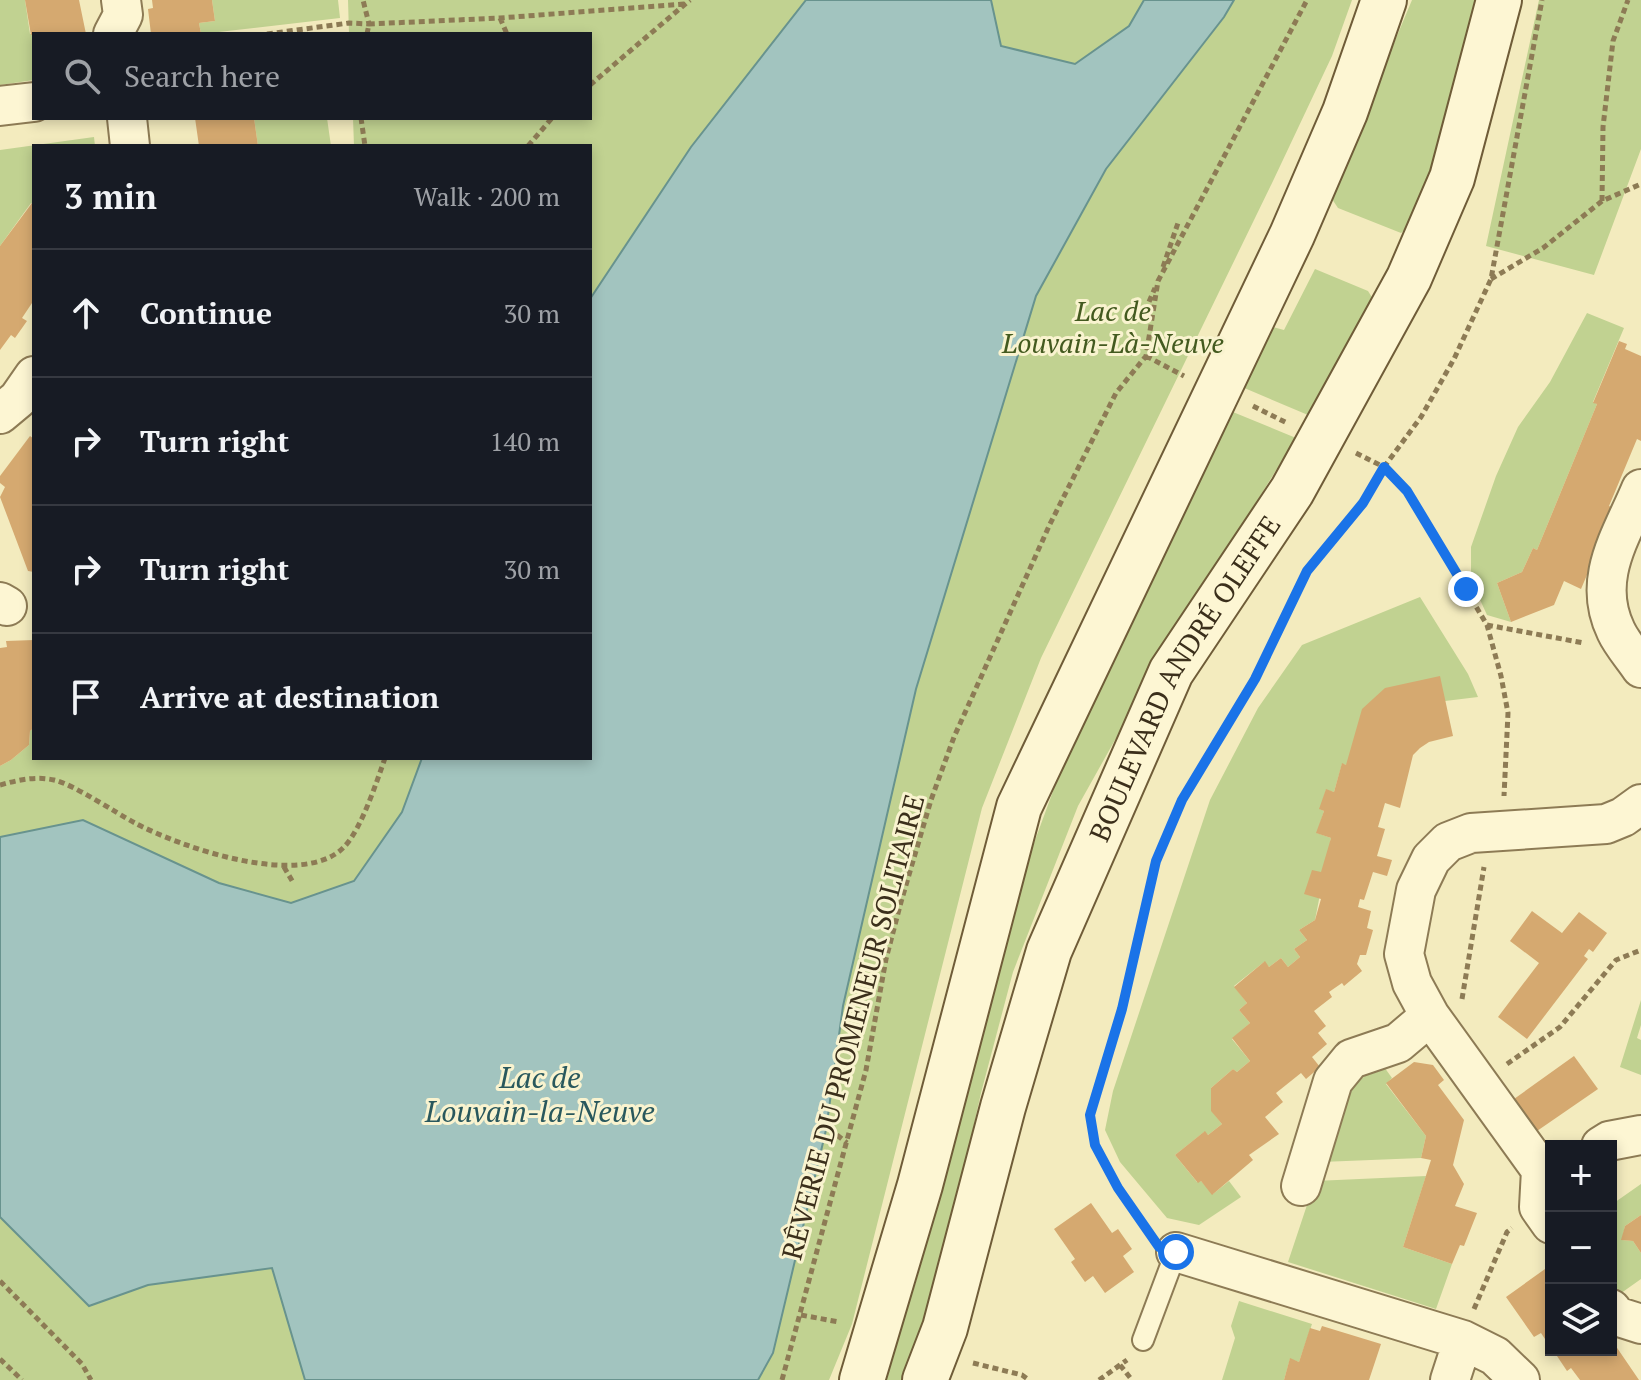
<!DOCTYPE html>
<html lang="en">
<head>
<meta charset="utf-8">
<style>
	:root { --surface:#171b24; --page:#242831; --text:#f1f3f6; --muted:#9ea1a6; --line:#363941 }
	body { margin:0; font-family:"PT Serif",serif; background:var(--page); color:var(--text) }
	.controls { position:absolute; right:24px; bottom:24px; display:grid; overflow:hidden; border-radius:0px; box-shadow:0 4px 12px #0003 }
	.controls button { width:72px; height:72px; display:grid; place-items:center; padding:0; border:0; border-bottom:2px solid var(--line); background:var(--surface); color:var(--text); font:40px sans-serif }
	.stop { position:absolute; width:24px; height:24px; margin:-18px; border:6px solid #1a73e8; border-radius:50%; background:#fff }
	.stop.end { background:#1a73e8; border-color:#fff; box-shadow:0 2px 8px #0008 }
	.list { margin:0; padding:0; list-style:none }
	h2 { display:flex; justify-content:space-between; align-items:center; height:104px; margin:0; padding:0 32px; font-size:34px }
	h2 small { font-size:26px; font-weight:400; color:var(--muted) }
	.list li { display:grid; grid-template-columns:52px 1fr auto; gap:24px; align-items:center; box-sizing:border-box; height:128px; padding:0 32px; border-top:2px solid var(--line) }
	.list b { display:block; font-size:30px; white-space:nowrap }
	.list em { font-size:26px; font-style:normal; color:var(--muted) }
	.icon { flex:none; width:44px; height:44px; fill:none; stroke:currentColor; stroke-width:2; stroke-linecap:round; stroke-linejoin:round }
	.map { position:relative; flex:none; width:1641px; height:1380px; overflow:hidden }
	.search { position:absolute; background:var(--surface); box-shadow:0 4px 12px #0003; left:32px; top:32px; width:560px; height:88px; display:flex; align-items:center; gap:20px; box-sizing:border-box; padding:0 28px; border-radius:0px; color:var(--muted); font-size:30px }
	.panel { position:absolute; background:var(--surface); box-shadow:0 4px 12px #0003; left:32px; top:144px; width:560px; height:616px; border-radius:0px }
	.map>svg:first-child { display:block }
	.green { fill:#c1d291 }
	.water { fill:#a2c4bf; stroke:#68938e; stroke-width:2 }
	.building { fill:#d5a970 }
	.lines { fill:none; stroke-linecap:round; stroke-linejoin:round }
	.lane-casing { stroke:#8d7b55; stroke-width:24 }
	.street-casing { stroke:#8d7b55; stroke-width:42 }
	.secondary-casing { stroke:#6f5c38; stroke-width:48 }
	.path { stroke:#8d7b55; stroke-width:5; stroke-dasharray:6 4; stroke-linecap:butt }
	.lane { stroke:#fdf6d3; stroke-width:20 }
	.street { stroke:#fdf6d3; stroke-width:38 }
	.secondary { stroke:#fdf6d3; stroke-width:44 }
	.route { stroke:#1a73e8; stroke-width:10 }
	.labels { text-anchor:middle; stroke-width:6; stroke-linejoin:round; paint-order:stroke }
	.park-label { font-size:28px; font-style:italic; fill:#435a1f; stroke:#f9f3cf }
	.street-label { font-size:28px; fill:#3b2f1b; stroke:#f9f3cf }
	.water-label { font-size:30px; font-style:italic; fill:#29585d; stroke:#f9f3cf }
</style>
</head>
<body>
<div class="map">
<svg width="1641" height="1380" viewBox="0 0 1641 1380">
	<rect width="100%" height="100%" fill="#f3ebbe"/>
	<!-- green -->
	<path class="green" d="M0 0H25L30 34H34V80L0 85Z
		M212 0H338L340 18 201 34 199 23 215 21Z
		M348 0H806L691 147 590 299V146H354L353 118H590V34H349Z
		M991 0H1144L1129 26 1075 64 1000 46Z
		M1234 0H1352L1332 56 1273 181 1041 658 982 808 852 1324 829 1380H758L773 1353 826 1130 843 1006 916 689 1036 296 1106 169 1224 17Z
		M1412 0H1478L1470 41 1432 168 1411 225 1401 233 1338 208 1330 196Z
		M1539 0H1641V149L1594 275 1486 246Z
		M254 118H327L331 146H258Z
		M94 137 95 146H34V205L31 203 0 246V150Z
		M1315 269 1368 291 1373 299 1340 370 1308 415 1242 387 1269 326 1284 330Z
		M1587 313 1624 328 1593 402 1597 404 1537 550 1533 548 1522 572 1497 583 1511 622 1487 615 1471 580V547L1496 476 1518 427 1550 382Z
		M1228 410 1296 438 1172 638 1078 806 1013 972 981 1093 941 1273 906 1380H883L916 1282 972 1055 1020 881 1059 775Z
		M1420 597 1468 674 1478 697 1445 701 1346 765 1342 764 1334 792 1326 790 1320 809 1324 811 1317 833 1331 838 1315 920 1299 930 1307 940 1294 949 1300 957 1288 967 1281 958 1269 967 1264 962 1234 986 1247 1003 1239 1010 1250 1023 1232 1039 1250 1061 1237 1072 1233 1069 1211 1088V1110L1222 1124 1208 1135 1204 1132 1175 1155 1197 1182 1201 1181 1213 1194 1229 1181 1241 1197 1199 1225 1167 1218 1120 1162 1105 1130 1113 1091 1210 800 1258 708 1302 645Z
		M33 729 34 758H422L402 812 354 881 291 903 219 883 83 821 0 837V766L11 760 29 745 30 731Z
		M1641 1000V1025L1637 1038 1641 1040V1075L1620 1067Z
		M1382 1064 1392 1078 1386 1084 1426 1136 1421 1158 1321 1162 1341 1093Z
		M1426 1176 1403 1247 1452 1264 1436 1309 1288 1262 1315 1181Z
		M1641 1184V1215L1625 1226 1622 1240 1633 1241 1641 1253V1279L1617 1296 1611 1288V1205Z
		M0 1217 89 1306 148 1285 272 1268 305 1380H0Z
		M1239 1301 1312 1324 1299 1362 1290 1359 1284 1380H1222L1235 1338 1231 1326Z"/>
	<!-- water -->
	<path class="water" d="M806 0H991L1001 46 1075 64 1129 26 1144 0H1234L1224 17 1106 169 1036 296 916 689 843 1006 826 1130 773 1353 758 1380H305L272 1268 148 1285 89 1306 0 1217V837L83 820 219 883 291 903 354 881 402 812 422 758H590V299L691 147Z"/>
	<!-- building -->
	<path class="building" d="M25 0H79L86 34 31 35Z
		M152 0H212L215 21 199 23 201 34H151L148 9 153 8Z
		M195 118H254L258 146H199Z
		M32 203 34 205V300L22 318 27 321 15 338 11 335 0 350V246Z
		M1619 341 1627 344 1625 349 1641 356V441L1637 439 1609 506 1615 509 1581 589 1564 581 1554 605 1511 622 1497 583 1522 572 1533 548 1537 550 1597 404 1593 403Z
		M30 436 34 439V572L28 571 0 497 5 487 0 483V476Z
		M34 640V728L30 731 29 745 11 760 0 766V648L7 647 6 641Z
		M1440 676 1453 736 1429 742 1420 748 1413 755 1400 808 1385 803 1378 827 1385 829 1377 856 1392 860 1387 876 1373 872 1364 900 1360 899 1358 907 1371 911 1367 928 1373 930 1366 955H1360L1357 964 1362 971 1344 986 1342 983 1329 992 1332 997 1314 1011 1326 1026 1318 1033 1327 1044 1312 1057 1320 1067 1306 1079 1301 1073 1276 1093 1283 1102 1265 1117 1279 1134 1249 1155 1253 1160 1212 1195 1201 1181 1198 1183 1175 1155 1205 1131 1208 1135 1222 1124 1211 1111V1088L1233 1069 1237 1072 1250 1061 1232 1038 1250 1023 1239 1010 1247 1003 1234 987 1265 961 1269 967 1281 958 1288 967 1300 957 1294 949 1307 940 1299 930 1315 920 1321 899 1304 894 1312 870 1321 872 1331 838 1316 833 1324 811 1319 809 1326 789 1334 792 1342 763 1346 765 1362 709 1385 688Z
		M1532 911 1562 933 1579 912 1607 933 1593 952 1589 949 1584 956 1588 959 1527 1039 1498 1017 1539 963 1510 941Z
		M1574 1056 1598 1089 1537 1131 1514 1099Z
		M1414 1062 1433 1065 1444 1080 1438 1085 1464 1120 1453 1165 1464 1184 1455 1206 1477 1213 1464 1246 1460 1245 1452 1264 1403 1247 1431 1160 1421 1158 1426 1136 1386 1083Z
		M1091 1203 1112 1233 1118 1229 1132 1249 1123 1256 1134 1272 1105 1293 1093 1276 1085 1282 1071 1262 1075 1259 1054 1229Z
		M1641 1215V1253L1633 1241 1621 1240 1625 1226Z
		M1545 1269 1551 1278V1348L1541 1333 1534 1337 1506 1297Z
		M1322 1326 1381 1344 1369 1380H1284L1290 1358 1299 1362 1310 1328 1320 1331Z
		M1611 1339 1639 1380H1580L1571 1368 1567 1371 1553 1350H1611Z"/>
	<g class="lines">
		<defs>
			<path id="lane" d="M1143 1340 1176 1252"/>
			<path id="street" d="M113 34 123 15 121 0
				M0 106 34 102
				M127 118 130 146
				M0 414 18 399 34 376
				M1641 489C1621 537 1591 579 1616 631 1622 644 1633 656 1641 668
				M0 602 7 606
				M1601 1146 1609 1141 1641 1135
				M1551 1169 1541 1170 1430 1016 1412 983 1404 954 1416 890 1431 859 1448 842 1471 833 1606 824 1623 817 1641 804
				M1541 1170 1539 1207 1551 1224
				M1301 1186 1333 1081 1351 1059 1398 1043 1430 1016
				M1176 1252 1463 1340 1495 1356 1520 1380
				M1611 1309 1616 1316 1641 1324
				M1450 1380 1463 1340"/>
			<g id="secondary">
				<path d="M862 1380 920 1185 1019 807 1292 235 1345 112 1384 0"/>
				<path id="s1" d="M925 1380 945 1328 1003 1107 1049 951 1171 672 1292 491 1409 278 1452 178 1499 0"/>
			</g>
		</defs>
		<!-- lane casing -->
		<use href="#lane" class="lane-casing"/>
		<!-- street casing -->
		<use href="#street" class="street-casing"/>
		<!-- secondary casing -->
		<use href="#secondary" class="secondary-casing"/>
		<!-- path -->
		<path class="path" d="M500 18 507 34
			M267 34 349 23 369 24 363 0
			M367 34 369 24 500 18 685 4
			M590 85 690 0
			M361 118 365 146
			M528 146 552 118
			M1602 201 1603 127 1613 41 1628 0
			M1163 267 1179 220
			M1491 279 1543 248 1602 201 1641 184
			M1141 320 1155 288
			M1146 356 1184 376
			M1253 406 1287 423
			M1356 453 1384 467 1407 491 1487 625 1501 676 1508 713 1504 796
			M1487 625 1584 643
			M0 785C18 780 36 776 54 780 73 784 116 813 135 823 180 847 302 890 344 847 361 830 377 781 385 758
			M284 867 294 884
			M1462 999 1484 867
			M1507 1064 1560 1027 1616 960 1641 950
			M837 1135 847 1143
			M1147 1230 1118 1188 1095 1145 1090 1115 1122 1009 1156 861 1182 800 1255 679 1307 571 1363 503 1384 467 1421 417 1454 359 1491 279 1542 0
			M0 1281 82 1364 91 1380
			M1474 1309 1507 1232 1512 1228
			M801 1315 839 1322
			M0 1359 22 1380
			M973 1363 1022 1375 1029 1380
			M1120 1365 1132 1380
			M782 1380 866 1070 886 959 901 902 931 800 954 737 1050 524 1116 393 1146 356 1158 281 1307 0
			M1099 1380 1127 1360"/>
		<!-- lane -->
		<use href="#lane" class="lane"/>
		<!-- street -->
		<use href="#street" class="street"/>
		<!-- secondary -->
		<use href="#secondary" class="secondary"/>
	</g>
	<g class="lines">
		<!-- route -->
		<path class="route" d="M1176 1252 1159 1247 1118 1188 1095 1145 1090 1115 1122 1009 1156 861 1182 800 1255 679 1307 571 1363 503 1384 467 1407 491 1466 589"/>
	</g>
	<g class="labels">
		<!-- park labels -->
		<g class="park-label">
			<text x="1113" y="321">Lac de<tspan x="1113" dy="32">Louvain-Là-Neuve</tspan></text>
		</g>
		<!-- street labels -->
		<g class="street-label">
			<text dy="10" stroke="none"><textPath href="#s1" startOffset="752">BOULEVARD ANDRÉ OLEFFE</textPath></text>
			<text transform="translate(853 1027) rotate(-75)" y="10">RÊVERIE DU PROMENEUR SOLITAIRE</text>
		</g>
		<!-- water labels -->
		<g class="water-label">
			<text x="540" y="1088">Lac de<tspan x="540" dy="34">Louvain-la-Neuve</tspan></text>
		</g>
	</g>
</svg>
<div class="controls">
<button>+</button>
<button>−</button>
<button><svg class="icon" aria-label="layers" viewBox="0 0 24 24"><path d="M12 4l9 5-9 5-9-5zM3 14l9 5 9-5"/></svg></button>
</div>
<div class="stop" style="left:1176px;top:1252px"></div>
<div class="stop end" style="left:1466px;top:589px"></div>
<div class="search"><svg class="icon" aria-label="search" viewBox="0 0 24 24"><circle cx="10" cy="10" r="6"/><path d="M15 15l6 6"/></svg>Search here</div>
<section class="panel">
<h2>3 min<small>Walk · 200 m</small></h2>
<ul class="list">
<li><svg class="icon" aria-label="ahead" viewBox="0 0 24 24"><path d="M12 20V5M6 11l6-6 6 6"/></svg><div><b>Continue</b></div><em>30 m</em></li>
<li><svg class="icon" aria-label="right" viewBox="0 0 24 24"><path d="M7 20v-9h11M14 6l5 5-5 5"/></svg><div><b>Turn right</b></div><em>140 m</em></li>
<li><svg class="icon" aria-label="right" viewBox="0 0 24 24"><path d="M7 20v-9h11M14 6l5 5-5 5"/></svg><div><b>Turn right</b></div><em>30 m</em></li>
<li><svg class="icon" aria-label="arrive" viewBox="0 0 24 24"><path d="M6 21V4h12l-3 4 3 4H6"/></svg><div><b>Arrive at destination</b></div></li>
</ul>
</section>
</div>
</body>
</html>
